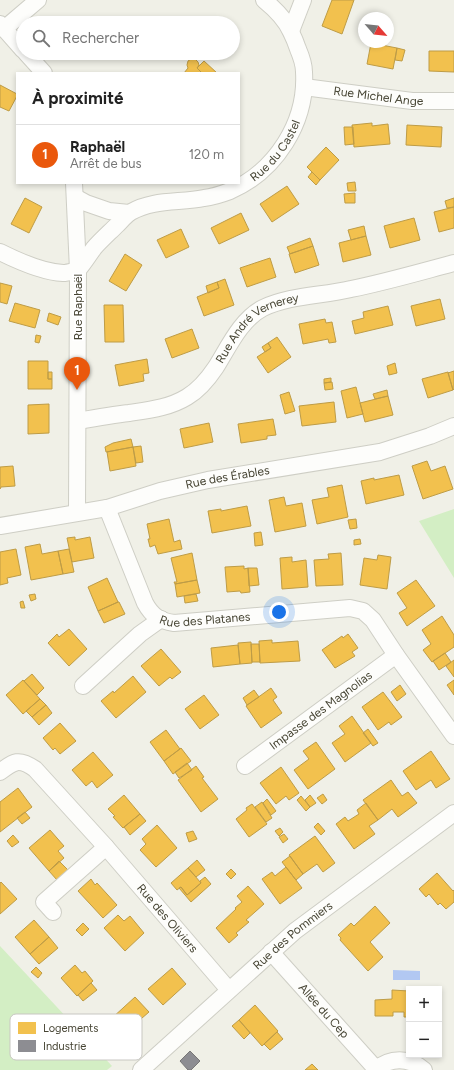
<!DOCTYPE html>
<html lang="fr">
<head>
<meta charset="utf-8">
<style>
	:root { --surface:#fff; --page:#f6f6f6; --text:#222; --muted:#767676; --line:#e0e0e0; --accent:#ea580c }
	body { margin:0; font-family:Figtree,sans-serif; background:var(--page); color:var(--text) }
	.controls { position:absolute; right:12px; bottom:12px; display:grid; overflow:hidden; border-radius:0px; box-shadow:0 2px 6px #0003 }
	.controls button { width:36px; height:36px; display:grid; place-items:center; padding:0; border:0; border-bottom:1px solid var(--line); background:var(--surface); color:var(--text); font:20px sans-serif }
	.compass { position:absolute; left:358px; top:12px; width:36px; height:36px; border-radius:50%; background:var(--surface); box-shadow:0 2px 6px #0003; rotate:118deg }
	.you { position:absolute; left:279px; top:612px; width:14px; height:14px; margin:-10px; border:3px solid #fff; border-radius:50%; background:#1a73e8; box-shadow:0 0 0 6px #1a73e833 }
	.badge { display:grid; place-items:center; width:26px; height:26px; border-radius:50%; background:var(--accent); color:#fff; font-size:13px; font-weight:700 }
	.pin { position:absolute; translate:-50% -33px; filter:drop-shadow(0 1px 2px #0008) }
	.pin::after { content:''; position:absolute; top:21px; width:14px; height:12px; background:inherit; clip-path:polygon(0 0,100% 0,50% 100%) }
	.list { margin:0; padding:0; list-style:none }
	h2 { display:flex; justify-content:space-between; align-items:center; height:52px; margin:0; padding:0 16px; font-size:17px }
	h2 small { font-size:13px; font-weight:400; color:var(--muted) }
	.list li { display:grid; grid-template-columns:26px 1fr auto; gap:12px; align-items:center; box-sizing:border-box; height:60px; padding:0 16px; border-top:1px solid var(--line) }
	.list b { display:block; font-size:15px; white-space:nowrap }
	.list p { margin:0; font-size:13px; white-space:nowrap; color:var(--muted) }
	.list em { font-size:13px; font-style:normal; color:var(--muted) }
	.icon { flex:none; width:22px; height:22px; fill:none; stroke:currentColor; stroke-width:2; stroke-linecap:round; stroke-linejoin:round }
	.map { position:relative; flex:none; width:454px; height:1070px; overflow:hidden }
	.search { position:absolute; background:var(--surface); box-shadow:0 2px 6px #0003; left:16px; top:16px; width:224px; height:44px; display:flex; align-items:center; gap:10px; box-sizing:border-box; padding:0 14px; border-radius:22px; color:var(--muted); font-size:15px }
	.panel { position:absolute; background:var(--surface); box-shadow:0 2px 6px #0003; left:16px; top:72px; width:224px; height:112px; border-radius:0px }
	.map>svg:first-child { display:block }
	.green { fill:#d3eec4 }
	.water { fill:#b2c8f2 }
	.homes { fill:#f2c14e; stroke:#be9c46 }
	.industry { fill:#8d8d92; stroke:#787776 }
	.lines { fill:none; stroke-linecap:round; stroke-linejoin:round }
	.street-casing { stroke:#cecec5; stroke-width:18 }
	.street { stroke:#fdfdfb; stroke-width:16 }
	.labels { text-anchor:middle; stroke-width:4; stroke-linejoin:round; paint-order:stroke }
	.street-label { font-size:12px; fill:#464433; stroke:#fff }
	.key { fill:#fff; stroke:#c8c7c2; stroke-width:1 }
	.key-label { font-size:11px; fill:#464433 }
</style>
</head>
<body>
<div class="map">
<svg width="454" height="1070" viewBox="0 0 454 1070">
	<rect width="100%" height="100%" fill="#f0f0e7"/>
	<!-- green -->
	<path class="green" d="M454 509V578L419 521Z
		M0 946 112 1066 107 1070H0Z"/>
	<!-- water -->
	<path class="water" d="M393 970 420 971V980H393Z"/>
	<!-- homes -->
	<path class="homes" d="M332 0H354L342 34 322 26Z
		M371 43 397 48 393 69 367 64Z
		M397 48 405 50 402 61 395 60Z
		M429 51H454V72L429 71Z
		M191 59H195L198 62 199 65 197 68 202 73H184L188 68 187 65 188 61Z
		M204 61 217 73H202L197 68Z
		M0 85 17 94V96L9 111 0 107Z
		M372 123V126L388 124 390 144 354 147 352 125Z
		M407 125 442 127 441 147 406 145Z
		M344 127H353L354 144 345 145Z
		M326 147 339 160 320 180 307 167Z
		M312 172 320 180 316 185 308 177Z
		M355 182 356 191H348L347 183Z
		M287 186 299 204 272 222 260 204Z
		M355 193V203H345L344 194Z
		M25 198 42 207 29 233 11 224Z
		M454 198V207L447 208 445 201Z
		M454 207V228L439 232 434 212Z
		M241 213 249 230 219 244 211 228Z
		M414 218 420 240 390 248 384 226Z
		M364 226 366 236 351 240 348 230Z
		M181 229 189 247 166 258 157 240Z
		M366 236 371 255 343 262 339 243Z
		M310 238 313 246 290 254 287 247Z
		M313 246 319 265 295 273 289 254Z
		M125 254 142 265 126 291 109 281Z
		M270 258 276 277 247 287 240 268Z
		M225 279 234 305 204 316 197 297 219 288 217 282Z
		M217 282 219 288 208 293 206 286Z
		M0 283 12 286 7 304 0 302Z
		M440 299 445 319 416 326 411 306Z
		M15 303 40 310 35 328 9 321Z
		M104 305H123L124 342H105Z
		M388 306 393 325 355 334 352 321 364 318 363 312Z
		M49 313 61 317 58 325 47 321Z
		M325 319 326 323 332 322 336 342 329 343 328 339 303 344 299 324Z
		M192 329 199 348 172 358 165 339Z
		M36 335 41 336 39 343 35 342Z
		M277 337 291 357 268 373 257 357 271 348 268 343Z
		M268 343 271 348 265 352 262 347Z
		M147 359 149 373 143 374 144 381 119 386 115 365Z
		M28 361H48V379H52V389H28Z
		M395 363 397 373 389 375 387 366Z
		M454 371V389L453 390 448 373Z
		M48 372H52V379H48Z
		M448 372 453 390 428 398 422 379Z
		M331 378V382L324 383V379Z
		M332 382 333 389 325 390 324 383Z
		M356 387 363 414 347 418 341 391Z
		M387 390 388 396 375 399 373 394Z
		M289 392 295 411 285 414 280 395Z
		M388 396 393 415 365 422 360 403Z
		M334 402 336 422 302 426 299 406Z
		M49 404V433L28 434V405Z
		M273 419 276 435 267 436V439L241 443 238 424Z
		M209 423 213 442 184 448 180 429Z
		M131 439 133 447 106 452 105 447 113 443Z
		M141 446 143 462 136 463 133 447Z
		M133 447 136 466 110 471 107 452Z
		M427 461 431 471 445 466 453 489 423 499 412 466Z
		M13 466 15 486 1 487 0 489V467Z
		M399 475 404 495 366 504 361 481 374 478V480Z
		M342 485 348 517 317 524 312 500 329 497 327 488Z
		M284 497 286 506 302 503 306 526 275 532 269 500Z
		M247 506 251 526 212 533 208 511 221 509V511Z
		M169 519 174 542 180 540 182 549 158 554 155 545 150 547 148 539H150L147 524Z
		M356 519 357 528 350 529 348 520Z
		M261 532 263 545 255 546 254 533Z
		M75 537V540L90 537 94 558 72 562 67 538Z
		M360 539 361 544 354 545V540Z
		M40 544 42 554 58 551 63 574 31 580 25 547Z
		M16 549 21 575 7 578 8 583 0 585V552Z
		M69 549 74 572 63 574 58 551Z
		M192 553 197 580 175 584 174 582H177L171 558Z
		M341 553 343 585 316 586 314 560 329 559 328 554Z
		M378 555 391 557 387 589 360 585 364 558 377 560Z
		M292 557V562L306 560 308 587 282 589 280 558Z
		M244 566V569L248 568 250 592 241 593 240 591 227 592 225 567Z
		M248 568H257L259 585 249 586Z
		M107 578 118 602 98 611 88 587Z
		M197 580 200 593 177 597 175 584Z
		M416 580 435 606 407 626 399 613 407 608 397 593Z
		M35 594 36 599 31 601 29 595Z
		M196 594 198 601 185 603 184 596Z
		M23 601 25 608H21L20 602Z
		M118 602H119L125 614 104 623 98 611Z
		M442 616 454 635V647L432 662 423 650 431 644 422 630Z
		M69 629 87 649 69 666 48 643 57 634 59 637Z
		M348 634 358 648 352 652 355 656 335 668 322 650 342 636 343 638Z
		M272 640V643L298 641 300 661 260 663 259 641Z
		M251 642 252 663 240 664 238 643Z
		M251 644H259L260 662H252Z
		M238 645 240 664 213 667 211 648Z
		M161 649 181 672 172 679 170 677 159 686 141 666Z
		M445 653 451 662 439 670 433 661Z
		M454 660V677L446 666Z
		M32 674 44 688 37 695 24 681Z
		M133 676 146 692 116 718 101 701 113 691 114 693Z
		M23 680 40 699 23 714 6 695Z
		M454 680V695L447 685Z
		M400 685 406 694 397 701 391 692Z
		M271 688 277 697 273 700 282 713 261 728 246 706Z
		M254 690 259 697 247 705 243 698Z
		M383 692 402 717 391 725 389 722 378 730 362 707Z
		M204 695 219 715 200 729 185 709Z
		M40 699 46 705 32 717 26 711Z
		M46 705 52 713 39 725 32 717Z
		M352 716 371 743 345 762 332 743 345 734 339 726Z
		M60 723 76 741 60 754 55 748 53 750 43 738Z
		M368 729 378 743 373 746 363 733Z
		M166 730 180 749 164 761 150 742Z
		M316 742 335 769 308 789 294 770 309 759 303 751Z
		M181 748 191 761 173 774 164 761Z
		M431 751 450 779 436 788 431 780 416 790 403 771Z
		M93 752 113 775 97 788 92 781 86 786 72 770Z
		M187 763 192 770 179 778 175 772Z
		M196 766 204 777 202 778 218 799 201 812 178 780Z
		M281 767 299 793 289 800 286 796 276 804 260 783Z
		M391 780 402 796 408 792 417 803 398 817 392 809 378 820 363 800Z
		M18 788 32 807 0 832V802Z
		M323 794 327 800 322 804 317 798Z
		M124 795 140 814 123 828 113 817 115 816 108 809Z
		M310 795 316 803 310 807 305 800Z
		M301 796 310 807 306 811 297 800Z
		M267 799 276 811 271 815 263 803Z
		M262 802 272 818 266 822 255 807Z
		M366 803 378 820 369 826 375 834 354 849 336 824 345 817 348 821 359 814 357 810Z
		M252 804 267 824 249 837 236 819 247 810 246 808Z
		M25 812 30 818 22 824 17 818Z
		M140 814 146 821 130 835 124 827Z
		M318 823 325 831 321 835 314 827Z
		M157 825 177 848 156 867 140 850 146 844 142 839Z
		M280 828 283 832 279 836 275 831Z
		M50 830 64 846 58 851 64 858 49 871 29 848Z
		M193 831 197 839 189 842 186 833Z
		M284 834 288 839 283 843 279 837Z
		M13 835 19 842 12 847 7 841Z
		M315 836 335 863 323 872 317 864 303 874 289 855Z
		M290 856 303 874 296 880 282 862Z
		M197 860 205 870 196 877 188 868Z
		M59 861 68 870 57 880 49 871Z
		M286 867 302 888 280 904 262 879 272 872 275 876Z
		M188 868 201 883 187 895 181 887 177 890 171 883Z
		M231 869 236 874 231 879 226 874Z
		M437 873 453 891 454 890V902L446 909 440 903 438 905 429 894 426 897 419 889Z
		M205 877 211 884 191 902 179 888 181 887 187 895 201 883 200 881Z
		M91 879 95 885 97 883 117 905 103 918 78 891Z
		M1 882 17 899 0 914V883Z
		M248 886 264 904 246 920 249 922 236 933 238 935 229 943 216 928 236 909 235 908 242 902 237 896Z
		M375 906 390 923 370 942 383 957 368 971 340 940 341 938 338 935 351 923 354 926Z
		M118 915 124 921 130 916 144 933 125 951 104 928Z
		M34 920 49 937 30 954 15 937Z
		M83 923 89 929 82 936 76 930Z
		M49 937 58 948 39 964 30 954Z
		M75 965 82 973 85 971 93 981 77 996 61 978Z
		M36 967 42 973 38 978 31 972Z
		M172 968 186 984 163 1005 148 989Z
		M91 983 97 990 83 1001 78 995Z
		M392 990 409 991V1017H404V1012H393V1016H375V1000L392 999Z
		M135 997 149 1012 134 1025 136 1028 116 1046 100 1029Z
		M255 1005 278 1031 262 1046 239 1020Z
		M239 1020 250 1033 244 1039 232 1026Z
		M277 1032 283 1039 270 1050 264 1044Z
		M312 1064 318 1070H305Z"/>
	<!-- industry -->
	<path class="industry" d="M190 1051 200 1061 191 1070H188L180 1061Z"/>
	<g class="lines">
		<defs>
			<g id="street">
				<path d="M0 24 23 50"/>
				<path d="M4 29 38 0"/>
				<path d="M291 31 303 0"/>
				<path d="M26 53 44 73"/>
				<path id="s1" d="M304 87 412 101H454"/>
				<path d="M74 183 78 270 77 512"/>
				<path d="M75 197 86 203 109 211 129 213"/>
				<path id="s2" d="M0 252C18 261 42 272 63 273 68 273 73 271 78 270 84 263 89 255 94 248 101 240 110 232 117 225 122 220 126 215 131 212 153 199 180 203 204 198 213 197 222 194 230 191 276 171 307 122 304 72 304 65 301 56 298 49 296 43 294 38 291 32 286 20 275 9 264 0"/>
				<path id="s3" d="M78 421C95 418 112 415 129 413 149 410 169 408 187 397 199 390 208 379 216 367 228 348 241 319 263 308 290 295 322 296 351 289 386 282 420 272 454 263"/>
				<path id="s4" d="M107 508 145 603C152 616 160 621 174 623L350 608 363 611 373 620 396 655 454 736"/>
				<path id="s5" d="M0 526 107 508 160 491 208 480 380 452 430 436 454 426"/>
				<path d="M83 686 140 634 161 619"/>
				<path id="s6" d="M245 766 396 655"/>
				<path id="s7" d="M0 772C14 761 19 758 35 769L106 847 229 990"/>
				<path d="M53 912 44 902 106 847"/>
				<path id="s8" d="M271 952 376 1069"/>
				<path id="s9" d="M141 1070 295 931 454 813"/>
				<path d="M375 1070C390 1057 409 1057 424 1070"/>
			</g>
		</defs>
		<!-- street casing -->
		<use href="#street" class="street-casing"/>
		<!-- street -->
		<use href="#street" class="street"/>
	</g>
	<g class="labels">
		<!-- street labels -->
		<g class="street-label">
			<text dy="4" stroke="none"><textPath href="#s1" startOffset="75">Rue Michel Ange</textPath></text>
			<text dy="4" stroke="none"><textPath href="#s2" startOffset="325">Rue du Castel</textPath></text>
			<text transform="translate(78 307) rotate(-90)" y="4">Rue Raphaël</text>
			<text dy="4" stroke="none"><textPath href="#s3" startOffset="214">Rue André Vernerey</textPath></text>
			<text dy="4" stroke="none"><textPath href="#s5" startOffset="233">Rue des Érables</textPath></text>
			<text dy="4" stroke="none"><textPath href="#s4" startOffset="170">Rue des Platanes</textPath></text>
			<text dy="4" stroke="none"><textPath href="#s6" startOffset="94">Impasse des Magnolias</textPath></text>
			<text dy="4" stroke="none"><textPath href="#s7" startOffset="239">Rue des Oliviers</textPath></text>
			<text dy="4" stroke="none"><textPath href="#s9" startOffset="203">Rue des Pommiers</textPath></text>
			<text dy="4" stroke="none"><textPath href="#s8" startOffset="79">Allée du Cep</textPath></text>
		</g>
	</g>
	<!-- legend -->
	<rect x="10" y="1014" width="132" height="46" rx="6" class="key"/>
	<rect x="18" y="1022" width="18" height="12" fill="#f2c14e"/>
	<rect x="18" y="1040" width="18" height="12" fill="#8d8d92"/>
	<g class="key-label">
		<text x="43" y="1032">Logements</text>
		<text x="43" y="1050">Industrie</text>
	</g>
</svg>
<div class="controls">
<button>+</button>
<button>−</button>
</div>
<svg class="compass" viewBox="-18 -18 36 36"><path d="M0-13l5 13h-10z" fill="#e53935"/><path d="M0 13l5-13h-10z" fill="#767676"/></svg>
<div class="you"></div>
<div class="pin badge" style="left:77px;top:390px">1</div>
<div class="search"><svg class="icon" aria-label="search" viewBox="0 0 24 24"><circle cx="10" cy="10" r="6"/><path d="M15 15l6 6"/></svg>Rechercher</div>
<section class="panel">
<h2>À proximité<small></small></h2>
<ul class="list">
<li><span class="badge">1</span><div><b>Raphaël</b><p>Arrêt de bus</p></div><em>120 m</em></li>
</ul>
</section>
</div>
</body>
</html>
